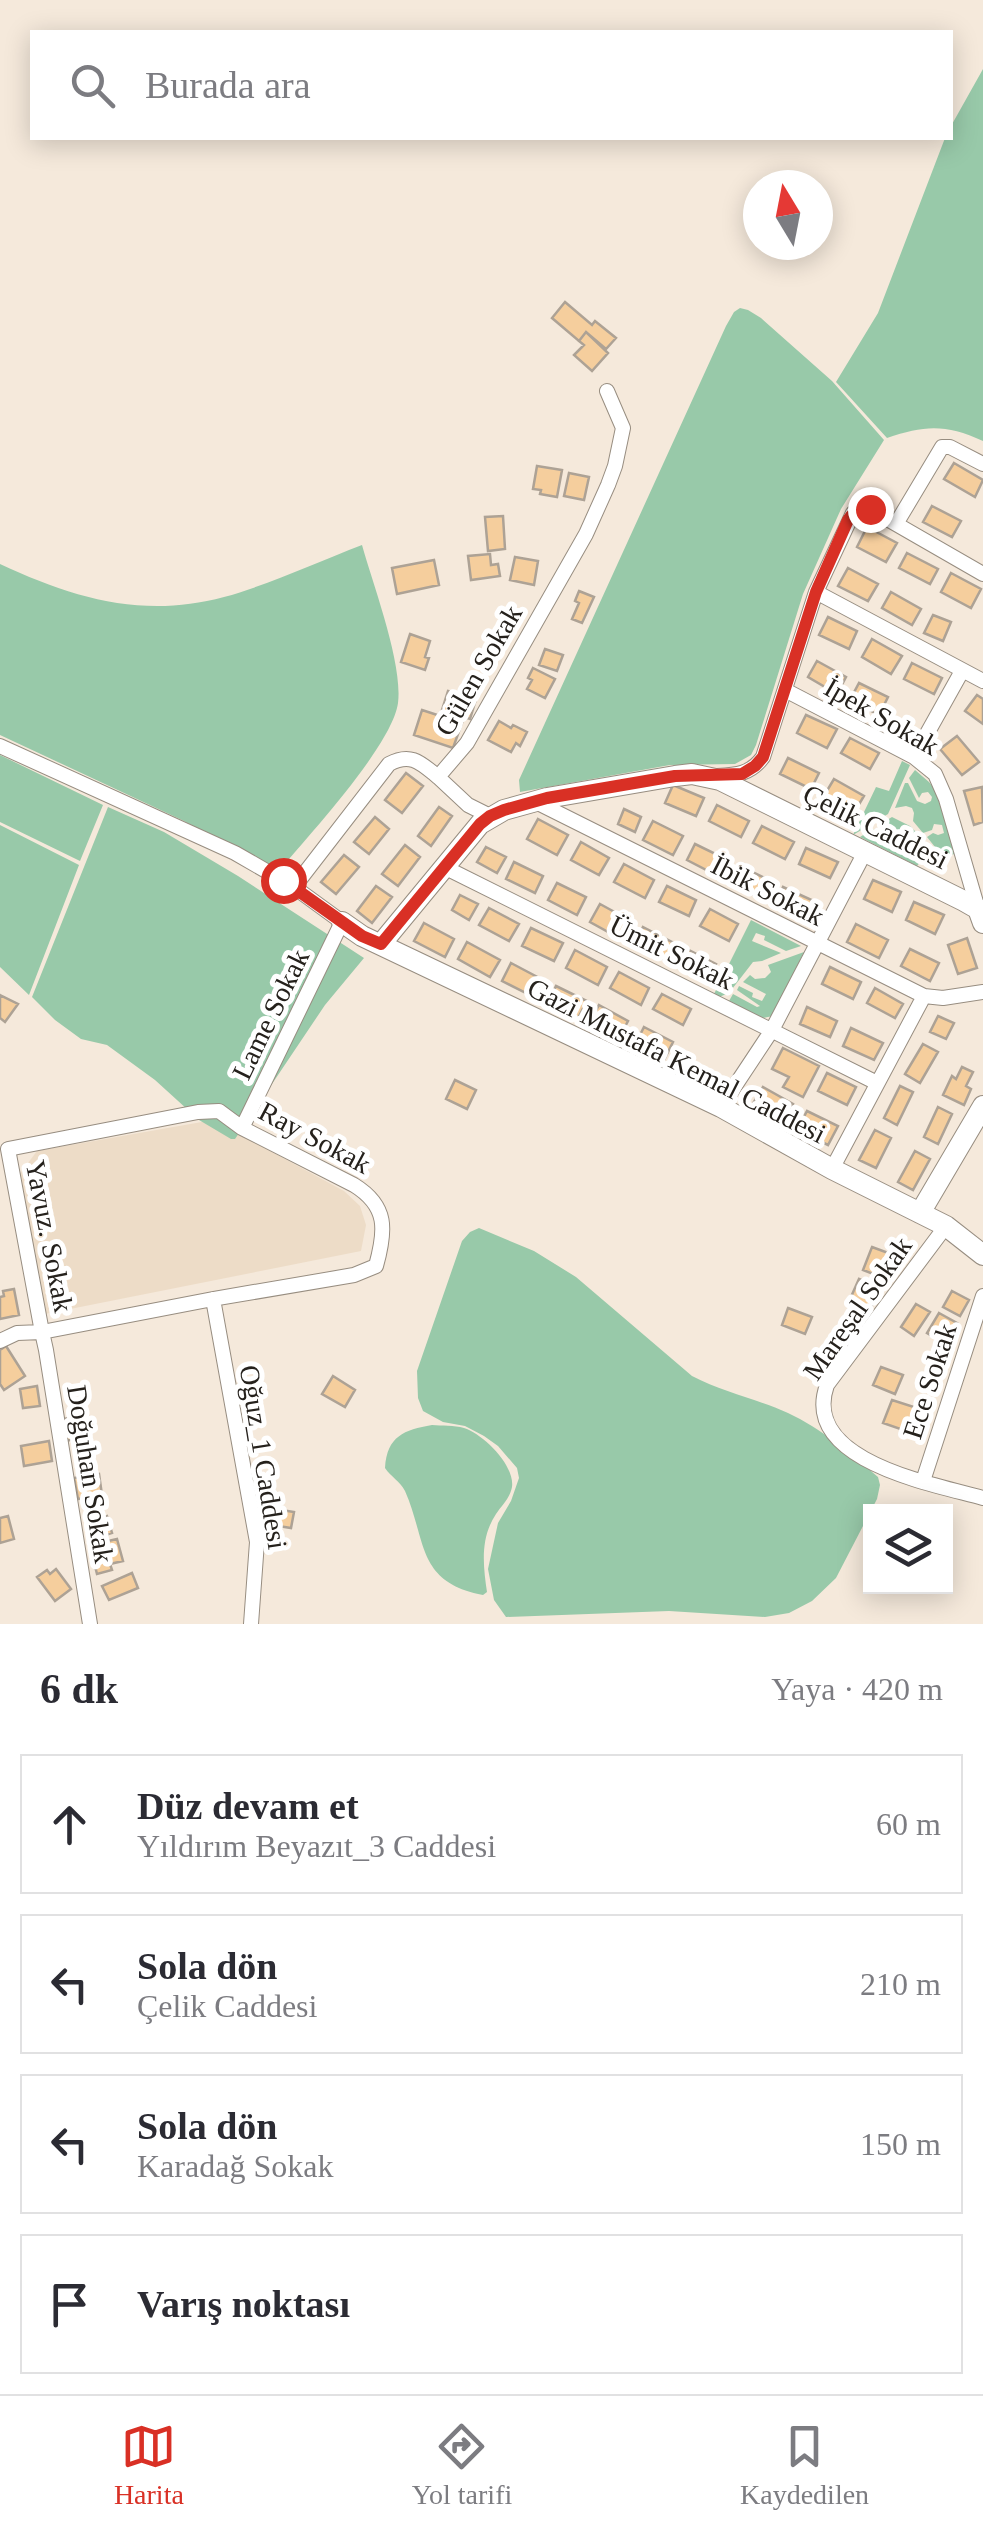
<!DOCTYPE html>
<html lang="tr">
<head>
<meta charset="utf-8">
<style>
	:root { --surface:#fff; --page:#f2f2f3; --text:#2b2b33; --muted:#7c7c81; --line:#e1e1e2; --accent:#d93025 }
	body { margin:0; font-family:"Times New Roman",serif; background:var(--page); color:var(--text) }
	.controls { position:absolute; right:30px; bottom:30px; display:grid; overflow:hidden; border-radius:0px; box-shadow:0 5px 25px #0003 }
	.controls button { width:90px; height:90px; display:grid; place-items:center; padding:0; border:0; border-bottom:2px solid var(--line); background:var(--surface); color:var(--text); font:50px sans-serif }
	.compass { position:absolute; left:743px; top:170px; width:90px; height:90px; border-radius:50%; background:var(--surface); box-shadow:0 5px 25px #0003; rotate:350deg }
	.stop { position:absolute; width:30px; height:30px; margin:-22px; border:8px solid #d93025; border-radius:50%; background:#fff }
	.stop.end { background:#d93025; border-color:#fff; box-shadow:0 2px 10px #0008 }
	.list { margin:0; padding:0; list-style:none }
	h2 { display:flex; justify-content:space-between; align-items:center; height:130px; margin:0; padding:0 40px; font-size:42px }
	h2 small { font-size:32px; font-weight:400; color:var(--muted) }
	.list li { display:grid; grid-template-columns:65px 1fr auto; gap:30px; align-items:center; box-sizing:border-box; height:140px; margin:0 20px 20px; padding:0 20px; border:2px solid var(--line); border-radius:0px }
	.list b { display:block; font-size:38px; white-space:nowrap }
	.list p { margin:0; font-size:32px; white-space:nowrap; color:var(--muted) }
	.list em { font-size:32px; font-style:normal; color:var(--muted) }
	.icon { flex:none; width:55px; height:55px; fill:none; stroke:currentColor; stroke-width:2; stroke-linecap:round; stroke-linejoin:round }
	.map { position:relative; flex:none; width:983px; height:1624px; overflow:hidden }
	.search { position:absolute; background:var(--surface); box-shadow:0 5px 25px #0003; left:30px; right:30px; top:30px; height:110px; display:flex; align-items:center; gap:25px; box-sizing:border-box; padding:0 35px; border-radius:0px; color:var(--muted); font-size:38px }
	.sheet { height:770px; background:var(--surface) }
	nav { display:flex; justify-content:space-around; align-items:center; box-sizing:border-box; height:140px; border-top:2px solid var(--line); background:var(--surface); font-size:28px; color:var(--muted) }
	nav a { display:grid; justify-items:center; gap:5px }
	nav .on { color:var(--accent) }
	.map>svg:first-child { display:block }
	.built { fill:#eddcc7 }
	.green { fill:#98c9a9 }
	.building { fill:#f5ce9d; stroke:#ada295; stroke-width:2.5 }
	.lines { fill:none; stroke-linecap:round; stroke-linejoin:round }
	.street-casing { stroke:#978d80; stroke-width:16 }
	.secondary-casing { stroke:#978d80; stroke-width:22 }
	.street { stroke:#fff; stroke-width:14 }
	.secondary { stroke:#fff; stroke-width:20 }
	.route { stroke:#d93025; stroke-width:12 }
	.labels { text-anchor:middle; stroke-width:10; stroke-linejoin:round; paint-order:stroke }
	.street-label { font-size:28px; fill:#25211c; stroke:#fff }
</style>
</head>
<body>
<div class="map">
<svg width="983" height="1624" viewBox="0 0 983 1624">
	<rect width="100%" height="100%" fill="#f5e9db"/>
	<!-- built -->
	<path class="built" d="M213 1120 344 1191 360 1206 366 1225 361 1251 45 1314 19 1175 37 1151Z"/>
	<!-- green -->
	<path class="green" d="M983 69V441C946 424 925 425 887 438L836 382 878 313 945 138H950L951 126Z
		M740 308 748 310 761 318 832 381 884 440 841 509 803 594 756 745 751 755 735 764 670 765 520 792 519 780 726 326 734 312Z
		M362 545C373 585 403 663 398 703 392 746 308 836 278 872L184 821 0 735V564C73 598 143 619 224 597 268 585 318 562 362 545Z
		M0 755 103 805 80 861 0 822Z
		M902 761 910 765 888 814 853 835 876 787 889 791Z
		M915 770 929 782 938 793 958 853 943 857 927 837 933 833 938 835 944 833 942 825 934 824 932 830 923 833 913 821 914 813 912 808 906 806 895 808 905 783H908L917 801 925 804 931 801 932 797 928 792 922 793 919 798 909 778Z
		M108 807 164 832 238 876 364 958 325 1005 235 1139H231L199 1120 155 1080 107 1045 81 1039 55 1020 32 997Z
		M892 817 910 826 919 835 908 851 917 855 921 848 917 846 921 838 937 858 922 860 917 866 860 837 873 829 889 841 894 833 877 826Z
		M0 825 79 865 29 995 0 967Z
		M751 920 801 946 786 951 764 940 765 936 756 933 752 941 781 953 762 961 753 962 729 993 719 997 714 994Z
		M804 952 773 1016 763 1018 729 1001 733 994 757 1007 760 1006 737 990 739 986 753 993 752 997 762 1001 766 994 743 982 750 975 755 979 765 978 771 972 768 965Z
		M479 1228 534 1251 576 1277 692 1376C723 1392 757 1399 788 1413 820 1428 852 1454 878 1477L880 1485 877 1499 836 1578 812 1601 789 1613 765 1617 669 1611 506 1617 494 1600 488 1569 498 1523 511 1501 519 1478 517 1468 498 1446 484 1436 465 1426 443 1422 423 1411 418 1398 417 1371 462 1241 470 1232Z
		M432 1425C442 1426 454 1425 464 1428 483 1434 515 1465 512 1487 510 1498 502 1505 496 1514 480 1538 483 1565 487 1592L483 1595C416 1582 427 1541 405 1491 400 1481 391 1477 385 1468 387 1436 404 1430 432 1425Z"/>
	<!-- building -->
	<path class="building" d="M565 302 592 325 595 321 616 338 606 349 586 332 579 341 552 318Z
		M586 332 608 353 592 371 574 355 584 345 579 341Z
		M954 463 983 480 975 497 944 479Z
		M537 466 562 470 557 497 540 494 541 490 533 489Z
		M569 473 589 477 584 500 564 496Z
		M932 506 961 521 952 537 923 522Z
		M503 516 505 549 488 551 485 517Z
		M867 527 897 543 886 562 857 547Z
		M907 553 938 569 930 584 899 568Z
		M490 554 491 565 498 564 500 576 471 580 468 556Z
		M515 557 538 561 534 585 510 580Z
		M434 560 439 585 397 594 392 568Z
		M848 568 878 584 868 601 838 586Z
		M951 573 981 589 971 608 941 592Z
		M579 591 594 597 582 623 572 619 579 603 575 601Z
		M891 592 921 609 912 625 882 608Z
		M933 615 951 622 943 641 924 633Z
		M828 617 857 631 849 649 819 635Z
		M410 634 430 641 425 657 429 658 425 670 401 662Z
		M872 639 902 656 891 674 862 657Z
		M545 649 563 655 557 671 539 665Z
		M817 661 846 677 837 694 808 677Z
		M912 663 942 678 934 694 904 679Z
		M533 668 555 679 545 698 527 689 532 680 528 678Z
		M859 683 888 697 879 715 850 700Z
		M448 691 462 695 463 691 477 696 470 719 442 710Z
		M977 695 983 699V724L965 711Z
		M422 710 462 723 453 748 414 735Z
		M806 715 837 729 827 748 797 733Z
		M499 721 511 728 513 725 527 732 520 746 516 743 511 752 488 740Z
		M957 736 979 762 962 775 940 749Z
		M850 738 879 753 870 769 841 753Z
		M788 758 819 773 811 789 780 774Z
		M406 773 423 786 402 813 385 800Z
		M834 779 864 796 855 811 825 794Z
		M673 785 704 798 696 816 665 803Z
		M982 787 983 822 974 825 964 791Z
		M717 805 749 821 741 837 709 821Z
		M439 807 452 816 431 846 418 836Z
		M624 809 641 817 635 832 618 824Z
		M375 817 389 829 369 854 354 842Z
		M538 819 568 835 557 855 527 839Z
		M653 821 683 836 673 855 643 840Z
		M762 826 794 842 785 859 753 843Z
		M581 842 609 858 599 875 571 860Z
		M695 844 726 859 718 876 687 860Z
		M405 845 420 857 398 886 382 874Z
		M486 847 506 857 497 873 477 862Z
		M806 848 838 862 830 878 799 864Z
		M344 855 359 867 336 894 321 882Z
		M514 862 543 876 535 893 506 879Z
		M624 864 654 880 645 898 614 882Z
		M740 866 771 881 763 899 731 884Z
		M873 880 901 892 892 912 864 899Z
		M557 883 586 897 577 915 548 900Z
		M376 886 392 897 372 923 357 911Z
		M667 886 696 900 689 916 659 902Z
		M783 887 814 901 805 919 775 905Z
		M460 895 478 904 469 920 452 910Z
		M914 902 944 915 935 934 906 920Z
		M600 904 631 921 621 939 590 922Z
		M489 908 519 924 509 941 479 925Z
		M710 909 738 924 729 941 700 926Z
		M424 923 454 939 445 957 414 941Z
		M856 924 888 940 879 958 847 942Z
		M643 927 674 943 665 960 634 944Z
		M531 928 563 943 554 961 522 946Z
		M967 938 977 968 958 974 948 945Z
		M467 942 500 960 490 977 458 959Z
		M687 949 716 964 708 981 679 966Z
		M910 949 939 963 930 981 901 966Z
		M575 950 607 967 598 985 566 968Z
		M511 963 543 980 534 997 502 981Z
		M830 967 861 982 853 999 822 984Z
		M619 972 649 988 641 1005 610 988Z
		M556 986 587 1001 578 1018 548 1003Z
		M875 988 903 1004 895 1018 867 1003Z
		M662 994 691 1009 683 1025 653 1009Z
		M0 995 18 1004 5 1022 0 1018Z
		M599 1005 628 1021 619 1038 590 1021Z
		M807 1007 837 1021 830 1037 800 1024Z
		M938 1016 954 1023 946 1039 930 1032Z
		M644 1027 673 1042 664 1060 635 1045Z
		M851 1028 883 1043 874 1060 843 1046Z
		M923 1044 938 1052 920 1083 905 1074Z
		M783 1048 819 1066 803 1097 783 1087 789 1077 772 1069Z
		M962 1067 973 1072 966 1086 971 1089 964 1105 943 1095 952 1076 956 1079Z
		M827 1073 856 1087 847 1105 818 1091Z
		M455 1080 476 1090 467 1109 446 1099Z
		M900 1086 913 1092 897 1125 884 1118Z
		M763 1087 793 1104 783 1122 752 1105Z
		M938 1107 952 1114 938 1144 924 1137Z
		M807 1111 838 1126 828 1145 797 1130Z
		M875 1130 891 1138 876 1168 859 1160Z
		M915 1151 930 1159 913 1190 898 1182Z
		M872 1247 891 1254 881 1277 863 1270Z
		M859 1279 880 1288 871 1308 850 1299Z
		M14 1289 19 1315 0 1319V1297L4 1296 3 1291Z
		M952 1291 969 1300 960 1316 943 1307Z
		M916 1304 930 1312 914 1336 901 1327Z
		M788 1308 812 1317 805 1334 782 1325Z
		M939 1313 957 1323 946 1344 927 1333Z
		M6 1346 25 1376 4 1390 0 1384V1350Z
		M881 1367 903 1375 895 1394 873 1385Z
		M333 1376 355 1390 345 1407 322 1394Z
		M37 1386 40 1406 23 1408 20 1389Z
		M892 1400 917 1408 909 1432 883 1423Z
		M81 1414 86 1435 67 1441 61 1420Z
		M49 1441 52 1461 24 1466 21 1446Z
		M99 1474 102 1495 78 1499 74 1478Z
		M275 1509 294 1512 291 1528 272 1525Z
		M8 1516 14 1539 0 1543V1518Z
		M107 1516 112 1533 93 1539 87 1522Z
		M117 1539 123 1561 110 1564 112 1570 97 1574 92 1554 98 1553 95 1544Z
		M56 1569 71 1589 55 1601 37 1577 47 1570 50 1574Z
		M132 1573 138 1588 109 1600 102 1586Z"/>
	<g class="lines">
		<defs>
			<path id="street" d="M896 524 942 447H950L983 464
				M816 592 983 681
				M785 690 914 757 935 774 946 799 978 909
				M0 746 235 853 294 887 342 922 242 1128
				M914 757 962 671
				M715 776C735 775 750 775 763 757L816 592 853 513 864 508 870 509 983 574
				M438 777 468 805 490 816
				M536 802 924 996 943 998 983 992
				M444 867 877 1083
				M294 887 389 764C411 752 421 763 438 777L467 743 586 534 608 485 615 466 623 428 607 391
				M721 1107 772 1030 865 852
				M832 1169 924 996
				M946 1226 827 1385C800 1461 933 1484 983 1498
				M213 1299 257 1542 251 1624
				M0 1341 17 1333 42 1332 213 1299 354 1275 376 1266C386 1230 388 1206 354 1185L242 1128 219 1111 198 1112 8 1149 42 1332 46 1350 90 1624
				M923 1481 983 1296"/>
			<path id="secondary" d="M342 922 362 936 721 1107 832 1169 946 1226 983 1255
				M381 944 480 824 504 810 547 798 675 776 692 774 720 780 964 901 978 909 983 923
				M920 1213 983 1106"/>
		</defs>
		<!-- street casing -->
		<use href="#street" class="street-casing"/>
		<!-- secondary casing -->
		<use href="#secondary" class="secondary-casing"/>
		<!-- street -->
		<use href="#street" class="street"/>
		<!-- secondary -->
		<use href="#secondary" class="secondary"/>
	</g>
	<g class="lines">
		<!-- route -->
		<path class="route" d="M283 880 362 936 381 944 480 824 490 816 504 810 547 798 675 776 742 774 755 766 763 757 816 592 848 520C853 512 860 508 870 509"/>
	</g>
	<g class="labels">
		<!-- street labels -->
		<g class="street-label">
			<text transform="translate(478 670) rotate(-60)" y="10">Gülen Sokak</text>
			<text transform="translate(882 716) rotate(30)" y="10">İpek Sokak</text>
			<text transform="translate(876 826) rotate(26)" y="10">Çelik Caddesi</text>
			<text transform="translate(768 890) rotate(27)" y="10">İbik Sokak</text>
			<text transform="translate(672 952) rotate(26)" y="10">Ümit Sokak</text>
			<text transform="translate(270 1014) rotate(-64)" y="10">Lame Sokak</text>
			<text transform="translate(677 1060) rotate(27)" y="10">Gazi Mustafa Kemal Caddesi</text>
			<text transform="translate(315 1137) rotate(28)" y="10">Ray Sokak</text>
			<text transform="translate(50 1236) rotate(79)" y="10">Yavuz. Sokak</text>
			<text transform="translate(857 1308) rotate(-55)" y="10">Mareşal Sokak</text>
			<text transform="translate(929 1381) rotate(-72)" y="10">Ece Sokak</text>
			<text transform="translate(264 1457) rotate(81)" y="10">Oğuz_1 Caddesi</text>
			<text transform="translate(91 1474) rotate(81)" y="10">Doğuhan Sokak</text>
		</g>
	</g>
</svg>
<div class="controls">
<button><svg class="icon" aria-label="layers" viewBox="0 0 24 24"><path d="M12 4l9 5-9 5-9-5zM3 14l9 5 9-5"/></svg></button>
</div>
<svg class="compass" viewBox="-18 -18 36 36"><path d="M0-13l5 13h-10z" fill="#e53935"/><path d="M0 13l5-13h-10z" fill="#7c7c81"/></svg>
<div class="stop" style="left:283px;top:880px"></div>
<div class="stop end" style="left:870px;top:509px"></div>
<div class="search"><svg class="icon" aria-label="search" viewBox="0 0 24 24"><circle cx="10" cy="10" r="6"/><path d="M15 15l6 6"/></svg>Burada ara</div>
</div>
<section class="sheet">
<h2>6 dk<small>Yaya · 420 m</small></h2>
<ul class="list">
<li><svg class="icon" aria-label="ahead" viewBox="0 0 24 24"><path d="M12 20V5M6 11l6-6 6 6"/></svg><div><b>Düz devam et</b><p>Yıldırım Beyazıt_3 Caddesi</p></div><em>60 m</em></li>
<li><svg class="icon" aria-label="left" viewBox="0 0 24 24"><path d="M17 20v-9H6M10 6l-5 5 5 5"/></svg><div><b>Sola dön</b><p>Çelik Caddesi</p></div><em>210 m</em></li>
<li><svg class="icon" aria-label="left" viewBox="0 0 24 24"><path d="M17 20v-9H6M10 6l-5 5 5 5"/></svg><div><b>Sola dön</b><p>Karadağ Sokak</p></div><em>150 m</em></li>
<li><svg class="icon" aria-label="arrive" viewBox="0 0 24 24"><path d="M6 21V4h12l-3 4 3 4H6"/></svg><div><b>Varış noktası</b></div></li>
</ul>
</section>
<nav>
<a class="on"><svg class="icon" aria-label="map" viewBox="0 0 24 24"><path d="M3 6l6-2 6 2 6-2v14l-6 2-6-2-6 2zM9 4v14M15 6v14"/></svg>Harita</a>
<a><svg class="icon" aria-label="directions" viewBox="0 0 24 24"><path d="M12 3l9 9-9 9-9-9zM9 14v-3h6M13 9l2 2-2 2"/></svg>Yol tarifi</a>
<a><svg class="icon" aria-label="saved" viewBox="0 0 24 24"><path d="M7 4h10v16l-5-4-5 4z"/></svg>Kaydedilen</a>
</nav>
</body>
</html>
